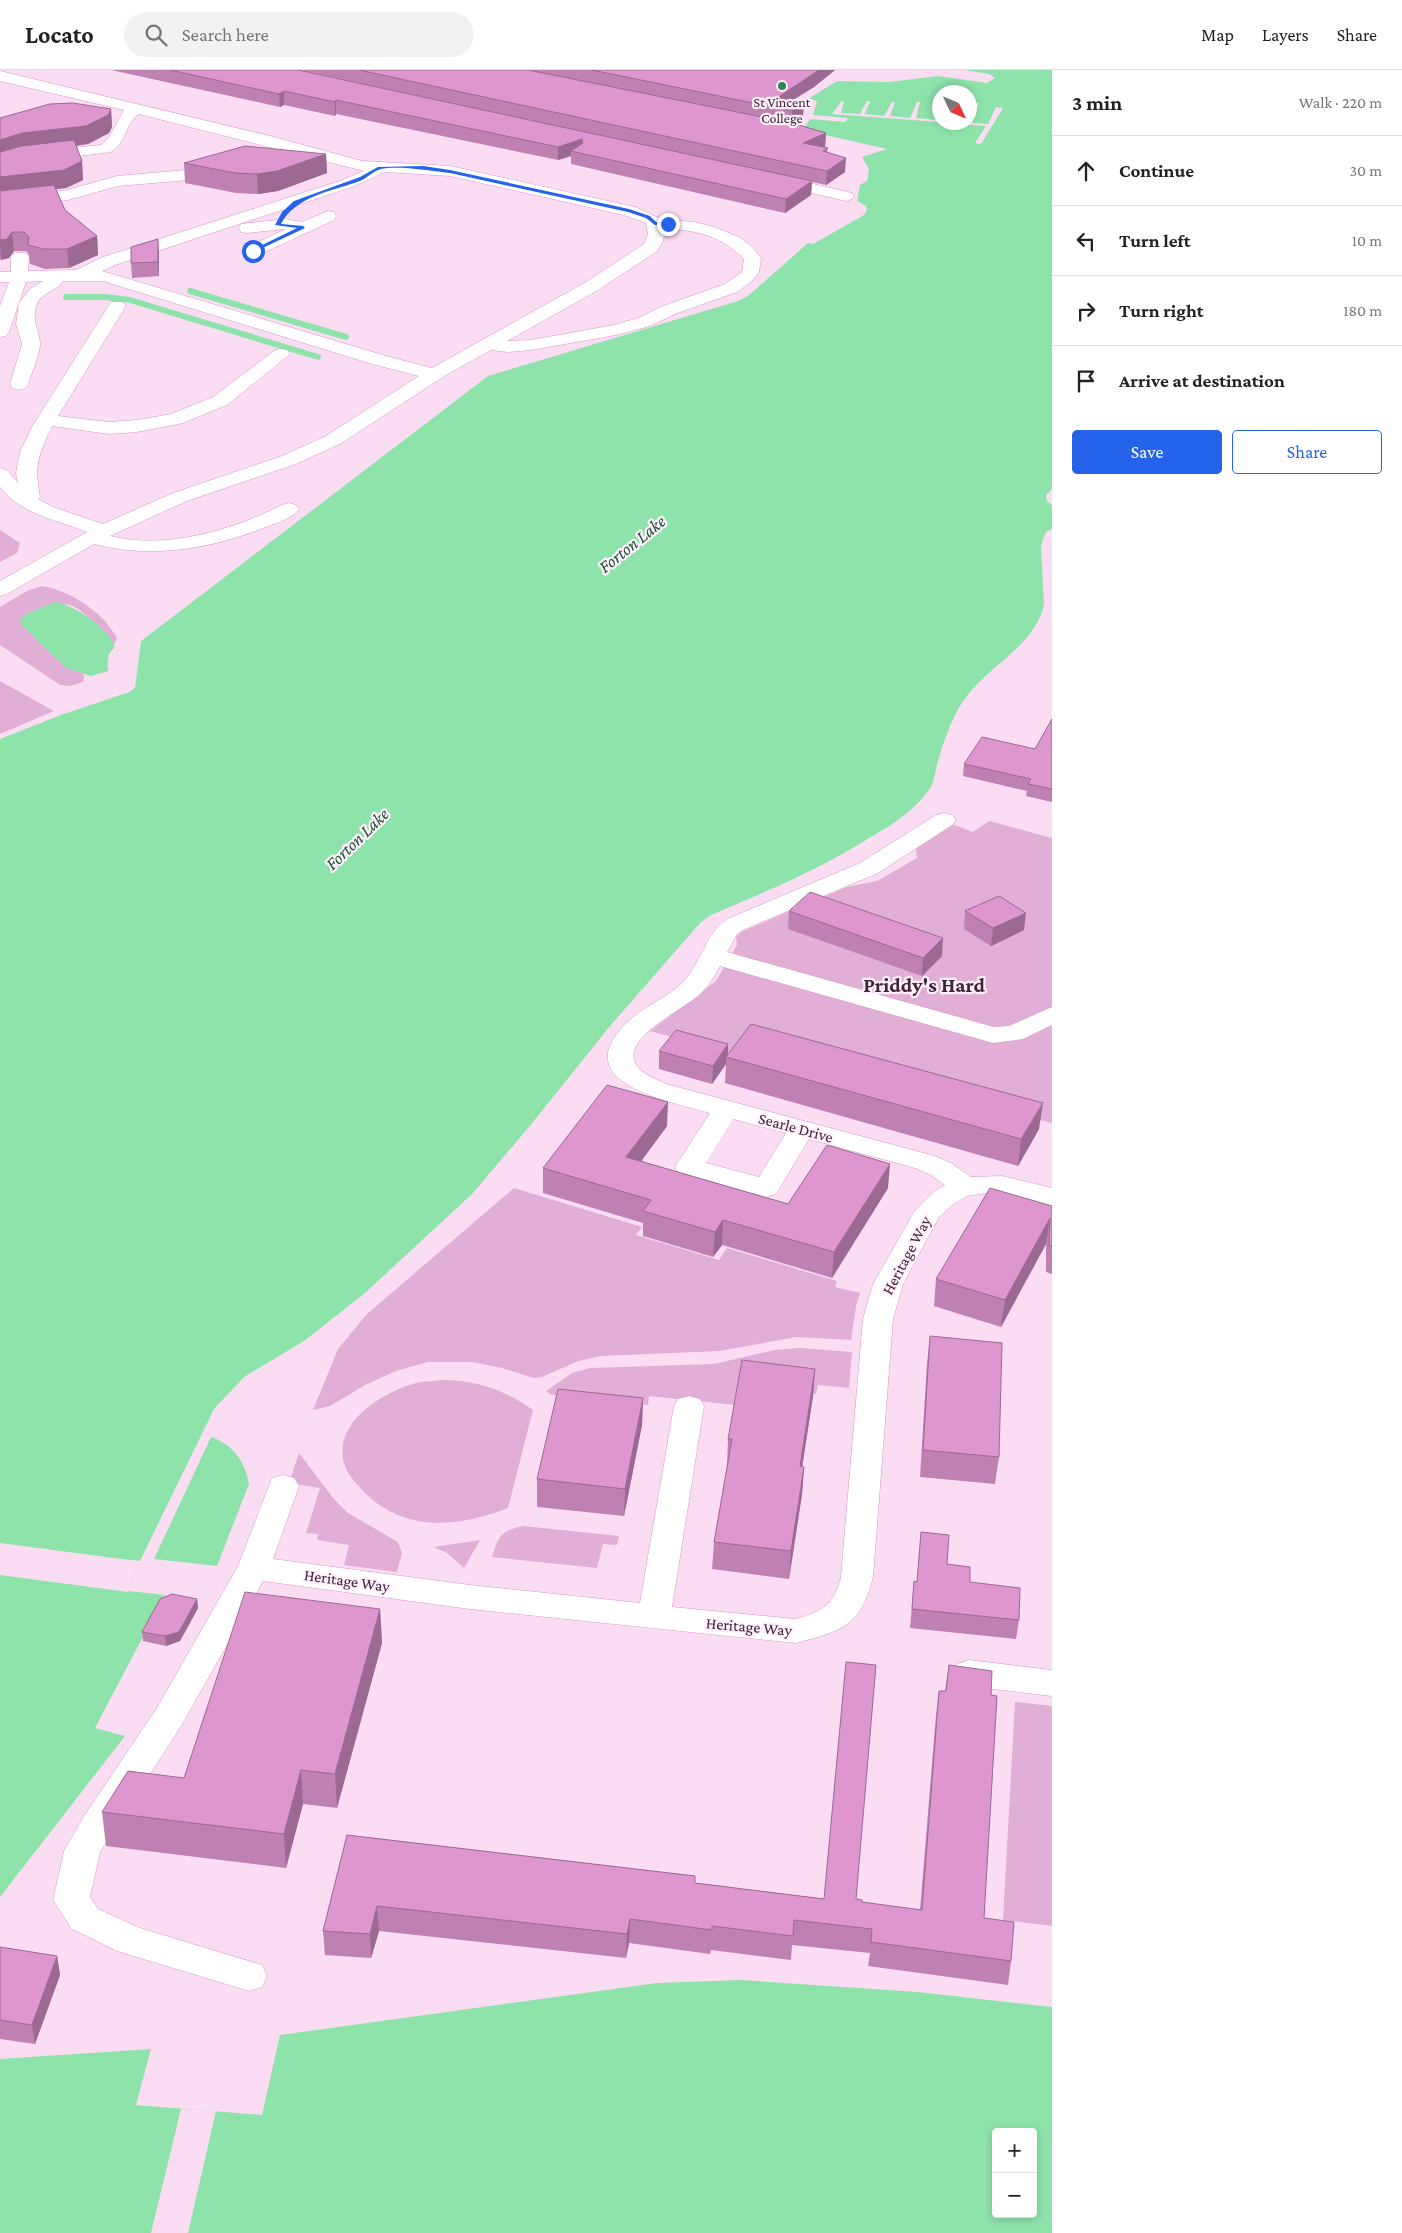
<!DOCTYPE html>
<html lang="en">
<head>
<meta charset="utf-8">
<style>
	:root { --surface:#fff; --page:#f2f2f2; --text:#222; --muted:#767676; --line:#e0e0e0; --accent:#2563eb }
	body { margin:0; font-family:"Crimson Pro",serif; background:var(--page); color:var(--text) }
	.controls { position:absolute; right:15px; bottom:15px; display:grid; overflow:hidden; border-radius:5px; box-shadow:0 2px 8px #0003 }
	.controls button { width:45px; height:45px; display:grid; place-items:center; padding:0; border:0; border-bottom:1px solid var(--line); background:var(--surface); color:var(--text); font:25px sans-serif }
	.compass { position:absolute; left:932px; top:15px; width:45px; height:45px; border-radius:50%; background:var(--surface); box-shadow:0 2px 8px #0003; rotate:134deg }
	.stop { position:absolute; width:15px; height:15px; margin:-11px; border:4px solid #2563eb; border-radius:50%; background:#fff }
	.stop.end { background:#2563eb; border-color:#fff; box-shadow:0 1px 5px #0008 }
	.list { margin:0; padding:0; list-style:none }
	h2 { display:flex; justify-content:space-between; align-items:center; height:65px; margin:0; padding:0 20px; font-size:21px }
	h2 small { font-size:16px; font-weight:400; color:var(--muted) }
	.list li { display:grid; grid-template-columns:32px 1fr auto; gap:15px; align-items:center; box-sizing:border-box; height:70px; padding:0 20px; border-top:1px solid var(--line) }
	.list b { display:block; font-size:19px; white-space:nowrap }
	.list em { font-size:16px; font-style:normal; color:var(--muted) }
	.actions { display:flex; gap:10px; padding:15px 20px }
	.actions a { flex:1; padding:11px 0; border:1px solid var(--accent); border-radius:5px; text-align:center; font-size:18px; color:var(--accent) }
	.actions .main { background:var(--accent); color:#fff }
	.icon { flex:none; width:28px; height:28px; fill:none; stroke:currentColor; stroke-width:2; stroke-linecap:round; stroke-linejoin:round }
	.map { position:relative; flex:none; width:1052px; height:2163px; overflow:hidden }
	header { display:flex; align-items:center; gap:30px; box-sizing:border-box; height:70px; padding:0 25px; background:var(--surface); border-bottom:1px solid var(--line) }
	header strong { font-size:24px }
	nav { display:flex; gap:28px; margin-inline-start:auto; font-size:18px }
	.search { width:350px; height:45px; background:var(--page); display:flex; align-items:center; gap:12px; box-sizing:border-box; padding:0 18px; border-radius:28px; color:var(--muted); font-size:19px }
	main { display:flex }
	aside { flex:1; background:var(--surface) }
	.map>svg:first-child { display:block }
	.green { fill:#e1aed5 }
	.water { fill:#8ee3ab; fill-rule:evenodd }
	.pier { fill:#fbddf3 }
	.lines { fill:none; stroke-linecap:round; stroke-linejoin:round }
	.stream { stroke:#8ee3ab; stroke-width:6 }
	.minor-casing { stroke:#da95cc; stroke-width:1 }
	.minor { fill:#fff; fill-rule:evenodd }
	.wall { fill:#bf81b2 }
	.shaded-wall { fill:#9b6991 }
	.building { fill:#de96cf; stroke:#9b6991 }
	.route { fill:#2563eb }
	.poi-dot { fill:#328253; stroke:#fff0fb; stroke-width:2 }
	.labels { text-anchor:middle; stroke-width:4.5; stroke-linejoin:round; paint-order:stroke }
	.far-poi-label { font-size:14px; fill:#3e2339; stroke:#fff0fb }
	.street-label { font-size:16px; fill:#3e2339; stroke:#fff0fb }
	.water-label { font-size:18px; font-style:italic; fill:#12522f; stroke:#fff0fb }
	.district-label { font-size:21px; font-weight:bold; fill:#3e2339; stroke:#fff0fb }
</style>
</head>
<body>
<header>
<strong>Locato</strong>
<div class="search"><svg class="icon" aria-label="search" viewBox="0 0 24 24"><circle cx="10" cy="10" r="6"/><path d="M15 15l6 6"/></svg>Search here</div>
<nav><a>Map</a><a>Layers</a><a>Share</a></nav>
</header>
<main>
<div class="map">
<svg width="1052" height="2163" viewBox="0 0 1052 2163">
	<rect width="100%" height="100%" fill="#fbddf3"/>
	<!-- green -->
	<path class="green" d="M0 460 20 473 17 483 0 492Z
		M42 516C71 521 103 542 117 568L114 575C107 564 83 539 70 535 56 532 33 539 22 548L71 600 82 602 84 607 83 612 71 616 60 615 0 575V537L27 521Z
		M0 611 7 615 54 641 0 664Z
		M989 751 1052 768V1053L747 972 738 985 650 961 716 911 737 875 736 867 741 862 847 817 877 811 917 788 916 778 952 754 973 762Z
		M514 1118 642 1157 636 1165 719 1190 727 1178 837 1211 835 1217 860 1223 856 1236 851 1270 796 1267 720 1281 601 1286 578 1291 542 1307 534 1308 502 1298 472 1292H428L396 1301 365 1315 330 1336 313 1340 338 1279 367 1244Z
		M800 1278 852 1282 849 1318 818 1315 816 1324 740 1315 736 1335 649 1326 648 1335 552 1325 546 1321 572 1303 590 1298 714 1294 775 1280Z
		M446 1310C479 1311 506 1321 533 1340L508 1438C459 1457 407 1463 366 1424 358 1415 347 1405 344 1393 333 1352 383 1322 416 1313 425 1311 436 1311 446 1310Z
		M299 1383 334 1429 348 1443 398 1472 402 1483 397 1502 344 1495 349 1475 317 1470 318 1464 306 1463 320 1418 289 1413Z
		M523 1456 533 1457 619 1466 617 1475 603 1474 597 1498 492 1487C499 1466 500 1461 523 1456Z
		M480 1470 464 1498 447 1483 434 1477Z
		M1015 1632 1052 1636V1856L1003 1850Z"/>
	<!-- water -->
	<path class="water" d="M965 0H1052V419L1046 425 1047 431 1052 435V459L1046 462 1041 475 1044 534C1037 572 993 594 970 622 954 640 945 668 938 691 935 701 935 711 929 720 915 740 892 755 871 767 820 799 766 822 711 845L701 852 610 956 529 1057 472 1124 365 1223 304 1271 244 1307 214 1339 140 1491 128 1521 165 1525 95 1658 125 1666 0 1827V669L61 645 129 622 135 618 141 571 488 306 738 231 748 226 808 173 813 174 864 145 867 140 866 136 857 131 860 115 867 111 869 99 862 87 887 79 803 60 810 49 845 52 848 48 813 45 817 31 808 29 837 11 889 12 938 6 987 13 995 8 989 4ZM939 22H969V52H939Z
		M55 532C71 533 110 559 114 575 115 580 110 581 109 585 107 589 108 597 108 601L91 606 66 598 22 555 20 551 26 544Z
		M211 1367C232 1373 246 1393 249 1414L217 1496 154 1489Z
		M741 1910 918 1922 1052 1937V2163H0V1989L151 1979 136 2035 262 2045 280 1965 657 1913ZM996 2062H1033V2144H996Z"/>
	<!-- pier -->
	<path class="pier" d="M842 31H844L841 43 860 44 867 31H870L865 44 884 46 892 32H895L890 46 910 48 917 32H920L916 48 936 50 939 42V52L832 44Z
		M974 33H979L972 53 988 54 996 37 1003 38 981 74 975 73 986 56 945 53 969 52 970 45Z
		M0 1473 114 1488 140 1491 128 1522 0 1505Z
		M181 2039 216 2041 188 2163H151Z"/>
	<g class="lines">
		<!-- stream -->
		<path class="stream" d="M190 221 346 267
			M66 227H105L130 230 318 287"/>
		<defs>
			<path id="minor" d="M0 1 270 66 362 91 450 96 635 137 661 149 694 152 714 157 739 167 750 175 761 188 759 202 750 213 737 222 675 244 650 256 616 265 531 280 508 282 491 280 446 305 340 374 296 394 187 431 110 466C166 480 233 460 282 435L289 433 296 435 299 439C293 448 277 453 266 457 211 479 152 489 94 474L7 524 0 526V511L87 462C55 449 22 445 0 417V398L7 400 18 413 16 403 20 382 33 355 111 232H123L126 236 58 346 109 352 137 350 171 344 213 327 275 280 281 279 287 280 290 284 227 335 183 353 137 362 109 364 52 356C38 387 34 394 40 427L38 429 53 437 103 454 173 423 282 386 326 366 419 306 372 294 103 211H63C57 221 42 222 37 234 30 250 41 263 40 276 38 289 32 302 28 314L26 318 19 320 12 318 10 314 22 274 16 254 19 233 30 219 43 211 26 212 9 262 6 266 0 267V236L9 212H0V202H11V187L14 183H26L29 187 28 201 76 200 103 187 340 111 364 101 139 44C125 54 126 73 111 82L24 93 0 99V89L24 83 101 75 108 69 124 40 0 11ZM385 102 450 106 624 145 646 153 648 164 644 174 586 212 432 298 386 286 102 201 115 195 352 117ZM665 159C694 159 724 167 744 189L742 202 725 214 663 236 638 248 614 255 531 270 507 271 598 220 656 182 663 172Z
				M219 86 225 88 227 91 225 94 189 110 118 116 68 130 0 138V128L67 120 117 106 186 100Z
				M775 105 852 123 854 126 852 129 846 131 769 113 767 110 769 107Z
				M328 141 334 142 336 146 334 150 259 185H247L244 181 247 177 286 159 247 163 241 162 239 158 241 154 285 149 302 152Z
				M944 743 952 745 956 750 952 755 878 803 745 859 737 864 727 882 994 957 1009 956 1052 937V955L1023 969 993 973 720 896C715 905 708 917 700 924 685 939 623 966 635 993 640 1004 657 1009 666 1014L935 1086 951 1093 971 1107 1002 1106 1052 1118V1136L1018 1127 987 1123 967 1126 952 1135 939 1147 903 1214 893 1249 873 1507C861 1557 841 1561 796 1573L470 1539 263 1511 181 1656 100 1782 90 1827 98 1839 140 1858 262 1895 267 1906 262 1917 249 1921 117 1881 72 1859 53 1830 64 1781 84 1746 157 1638 238 1496 272 1408 283 1405 294 1408 299 1416 273 1489 470 1515 640 1533 674 1336 678 1329 689 1326 700 1329 704 1336 672 1537 796 1549C823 1541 834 1535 841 1507L863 1249 873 1214 914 1142 932 1123 945 1115 931 1105 915 1098 809 1069 776 1124 766 1127 679 1103 675 1097 710 1043C664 1030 561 1011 632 948 647 935 668 927 682 913 701 895 705 864 727 849L860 793 936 745ZM733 1049 786 1063 759 1107 706 1093Z
				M969 1590 1052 1600V1626L969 1616 957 1612 952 1603 957 1594Z"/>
		</defs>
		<!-- minor casing -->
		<use href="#minor" class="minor-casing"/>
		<!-- minor -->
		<use href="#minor" class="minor"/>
	</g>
	<!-- wall -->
	<path class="wall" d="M111 0H298L643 75 300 0H835L814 17 790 32 803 47 794 53 826 63 825 77H824L828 78 827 82 845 102 826 115 812 112 811 125 785 143 571 94V86L558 90 336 44 335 46 284 35 280 37Z
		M111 39 112 57 109 63 88 74 76 76 82 91 83 110 66 118 56 119 65 140 97 166 98 185 69 198 45 199 30 194 29 185 26 181H14L9 188 1 190 0 189V48Z
		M326 84 327 103 278 121 258 124 236 123 185 113 184 93Z
		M159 183V206L132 208 131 193Z
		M1052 649V732L1026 726 1027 721 963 706 964 694 1035 679Z
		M789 841 942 886 922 906 788 859Z
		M965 841 1024 860 991 876 964 859Z
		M728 974V985L1039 1059 1018 1096 725 1013 726 994 712 1014 659 999V981Z
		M667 1056 641 1091 788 1134 888 1118 832 1208 722 1175 713 1187 643 1166V1153L543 1123V1098Z
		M1052 1136V1204L1046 1202V1174L1001 1257 934 1236 936 1209Z
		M930 1266 999 1387 995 1414 920 1407 927 1293Z
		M815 1299 813 1326 802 1397H804L802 1424 789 1509 712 1499 714 1472 727 1396 728 1369Z
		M643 1328 642 1355 624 1446 537 1437V1409Z
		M921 1462 947 1494 1019 1550 1016 1569 910 1558 914 1511H917Z
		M197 1529 198 1538 180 1571 166 1576 143 1571 142 1562Z
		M380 1539 382 1573 337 1738 303 1734 286 1798 106 1776 102 1742 184 1708Z
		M949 1595 991 1625 984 1848 1011 1891 1008 1915 868 1896 870 1883 792 1875 791 1890 711 1880 710 1884 629 1873 626 1888 379 1861 371 1888 325 1885 323 1861 347 1765 695 1806V1813L824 1829H856L862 1832 920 1840 936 1645 939 1621H945Z
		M0 1877 57 1886 60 1905 35 1974 0 1969Z"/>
	<!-- shaded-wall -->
	<path class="shaded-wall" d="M819 0H835L814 17 780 38 774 30Z
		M284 21V35L280 37 279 24Z
		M336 30V44L335 46V32Z
		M804 34 803 47 792 54V41Z
		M111 39 112 57 109 63 88 74 24 81 0 88V70L22 63Z
		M826 63 825 77 802 86 803 73Z
		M582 69 581 83 571 81V86L558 90V77Z
		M326 84 327 103 278 121 258 124 257 104Z
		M846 88 845 102 826 115 827 101Z
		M82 91 83 110 66 118 0 126V107Z
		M812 111 811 125 785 143 786 129Z
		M12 162 14 181 9 188 1 190 0 170Z
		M97 166 98 185 69 198 67 179Z
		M158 169 159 183V206L158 192Z
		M1026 843 1024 860 991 876 993 858Z
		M943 868 942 886 922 906 923 888Z
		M728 974V988L726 987V994L712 1014 713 996Z
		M668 1032 667 1056 626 1112V1087Z
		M1043 1033 1039 1059 1018 1096 1021 1069Z
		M890 1094 888 1118 832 1208 834 1182Z
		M1050 1148 1046 1174 1001 1257 1005 1230Z
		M723 1150 722 1175 713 1187 715 1162Z
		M815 1299 813 1326 798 1424 800 1396Z
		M643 1328 642 1355 624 1446 625 1419Z
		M804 1397 802 1424 789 1509 791 1481Z
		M197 1529 198 1538 180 1571 166 1576 165 1566Z
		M380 1539 382 1573 337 1738 335 1704Z
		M301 1700 303 1734 286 1798 284 1764Z
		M377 1836 379 1861 371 1888 370 1864Z
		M630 1849 629 1873 626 1888 627 1864Z
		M57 1886 60 1905 35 1974 32 1955Z"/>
	<!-- building -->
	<path class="building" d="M170 0H298L812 111 786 129 571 81 583 73 582 69 558 77 336 30 335 32 284 21 279 24Z
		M359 0H528L792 53 826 63 803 73 828 78 823 81 846 88 827 101Z
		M592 0H819L774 30 804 34 792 41Z
		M73 33 111 39 108 45 86 56 22 63 0 70V48L50 34Z
		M74 70 82 91 64 100 0 107V82L22 76Z
		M245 76 326 84 277 101 257 104 235 103 184 93Z
		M54 115 65 140 97 166 67 179H43L28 175 29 167 24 162H12L7 169 0 170V121Z
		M158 169V192L131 193V177Z
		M1052 649V719L1028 714 1031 709 964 694 982 667 1035 679Z
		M810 822 943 868 923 888 789 841Z
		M999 826 1026 843 993 858 965 841Z
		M751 954 1043 1033 1021 1069 726 987Z
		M676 960 728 974 713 996 659 981Z
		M607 1015 668 1032 626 1087 788 1134 827 1075 890 1094 834 1182 723 1150 715 1162 643 1141 651 1130 543 1098Z
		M990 1118 1052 1136V1176H1049L1050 1148 1005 1230 936 1209Z
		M930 1266 1002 1273 999 1387 923 1380Z
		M742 1290 815 1299 800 1396 804 1397 791 1481 714 1472 732 1369H728Z
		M558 1319 643 1328 625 1419 537 1409Z
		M921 1462 949 1465 947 1494 970 1497V1512L1020 1518 1019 1550 912 1539 914 1511 917 1512Z
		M245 1522 380 1539 335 1704 301 1700 284 1764 102 1742 128 1701 184 1708Z
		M172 1524 197 1529 179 1562 165 1566 142 1562 160 1529Z
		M846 1592 876 1595 856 1829 862 1830V1832L922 1840 939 1621H946L949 1595 992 1601 991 1625 997 1626 984 1848 1014 1852 1011 1891 871 1872 872 1859 794 1850 793 1866 712 1856V1860L630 1849 627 1864 377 1836 370 1864 323 1861 347 1765 695 1806V1813L824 1829Z
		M0 1877 57 1886 32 1955 0 1950Z"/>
	<!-- route -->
	<path class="route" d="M423 96 450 100 629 139 650 146 656 152 671 154 655 155 646 148 628 142 450 103C434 101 395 95 381 99 373 101 367 108 360 111 333 121 295 126 281 154L303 156 305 158 254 182 250 181 297 158 275 155 282 142 294 131 360 107 378 97Z"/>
	<!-- markers -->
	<circle class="poi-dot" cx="782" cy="16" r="5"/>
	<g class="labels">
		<!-- far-poi labels -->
		<g class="far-poi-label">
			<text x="782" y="37">St Vincent<tspan x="782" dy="16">College</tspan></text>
		</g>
		<!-- street labels -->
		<g class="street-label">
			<text transform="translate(796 1057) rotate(15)" y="6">Searle Drive</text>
			<text transform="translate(906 1185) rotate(-62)" y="6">Heritage Way</text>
			<text transform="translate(347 1510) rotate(8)" y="6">Heritage Way</text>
			<text transform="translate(749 1556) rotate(5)" y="6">Heritage Way</text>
		</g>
		<!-- water labels -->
		<g class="water-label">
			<text transform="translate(632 474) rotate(-39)" y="6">Forton Lake</text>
			<text transform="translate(357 769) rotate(-44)" y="6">Forton Lake</text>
		</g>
		<!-- district labels -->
		<g class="district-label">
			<text x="924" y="922">Priddy's Hard</text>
		</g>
	</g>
</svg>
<div class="controls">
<button>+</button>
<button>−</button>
</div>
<svg class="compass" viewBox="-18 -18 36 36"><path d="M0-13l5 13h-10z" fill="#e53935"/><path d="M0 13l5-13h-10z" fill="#767676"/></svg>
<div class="stop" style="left:253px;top:181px"></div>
<div class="stop end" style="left:668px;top:154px"></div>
</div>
<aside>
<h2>3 min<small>Walk · 220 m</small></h2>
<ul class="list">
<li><svg class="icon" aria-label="ahead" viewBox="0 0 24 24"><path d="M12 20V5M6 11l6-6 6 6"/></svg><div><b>Continue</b></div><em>30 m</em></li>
<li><svg class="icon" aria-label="left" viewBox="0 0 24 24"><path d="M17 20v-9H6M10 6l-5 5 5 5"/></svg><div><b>Turn left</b></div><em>10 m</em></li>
<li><svg class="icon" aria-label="right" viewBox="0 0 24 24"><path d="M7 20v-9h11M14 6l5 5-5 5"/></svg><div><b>Turn right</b></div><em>180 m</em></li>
<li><svg class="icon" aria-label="arrive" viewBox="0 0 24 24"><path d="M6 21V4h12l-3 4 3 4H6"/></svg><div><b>Arrive at destination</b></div></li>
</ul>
<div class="actions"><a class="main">Save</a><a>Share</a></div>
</aside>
</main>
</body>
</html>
